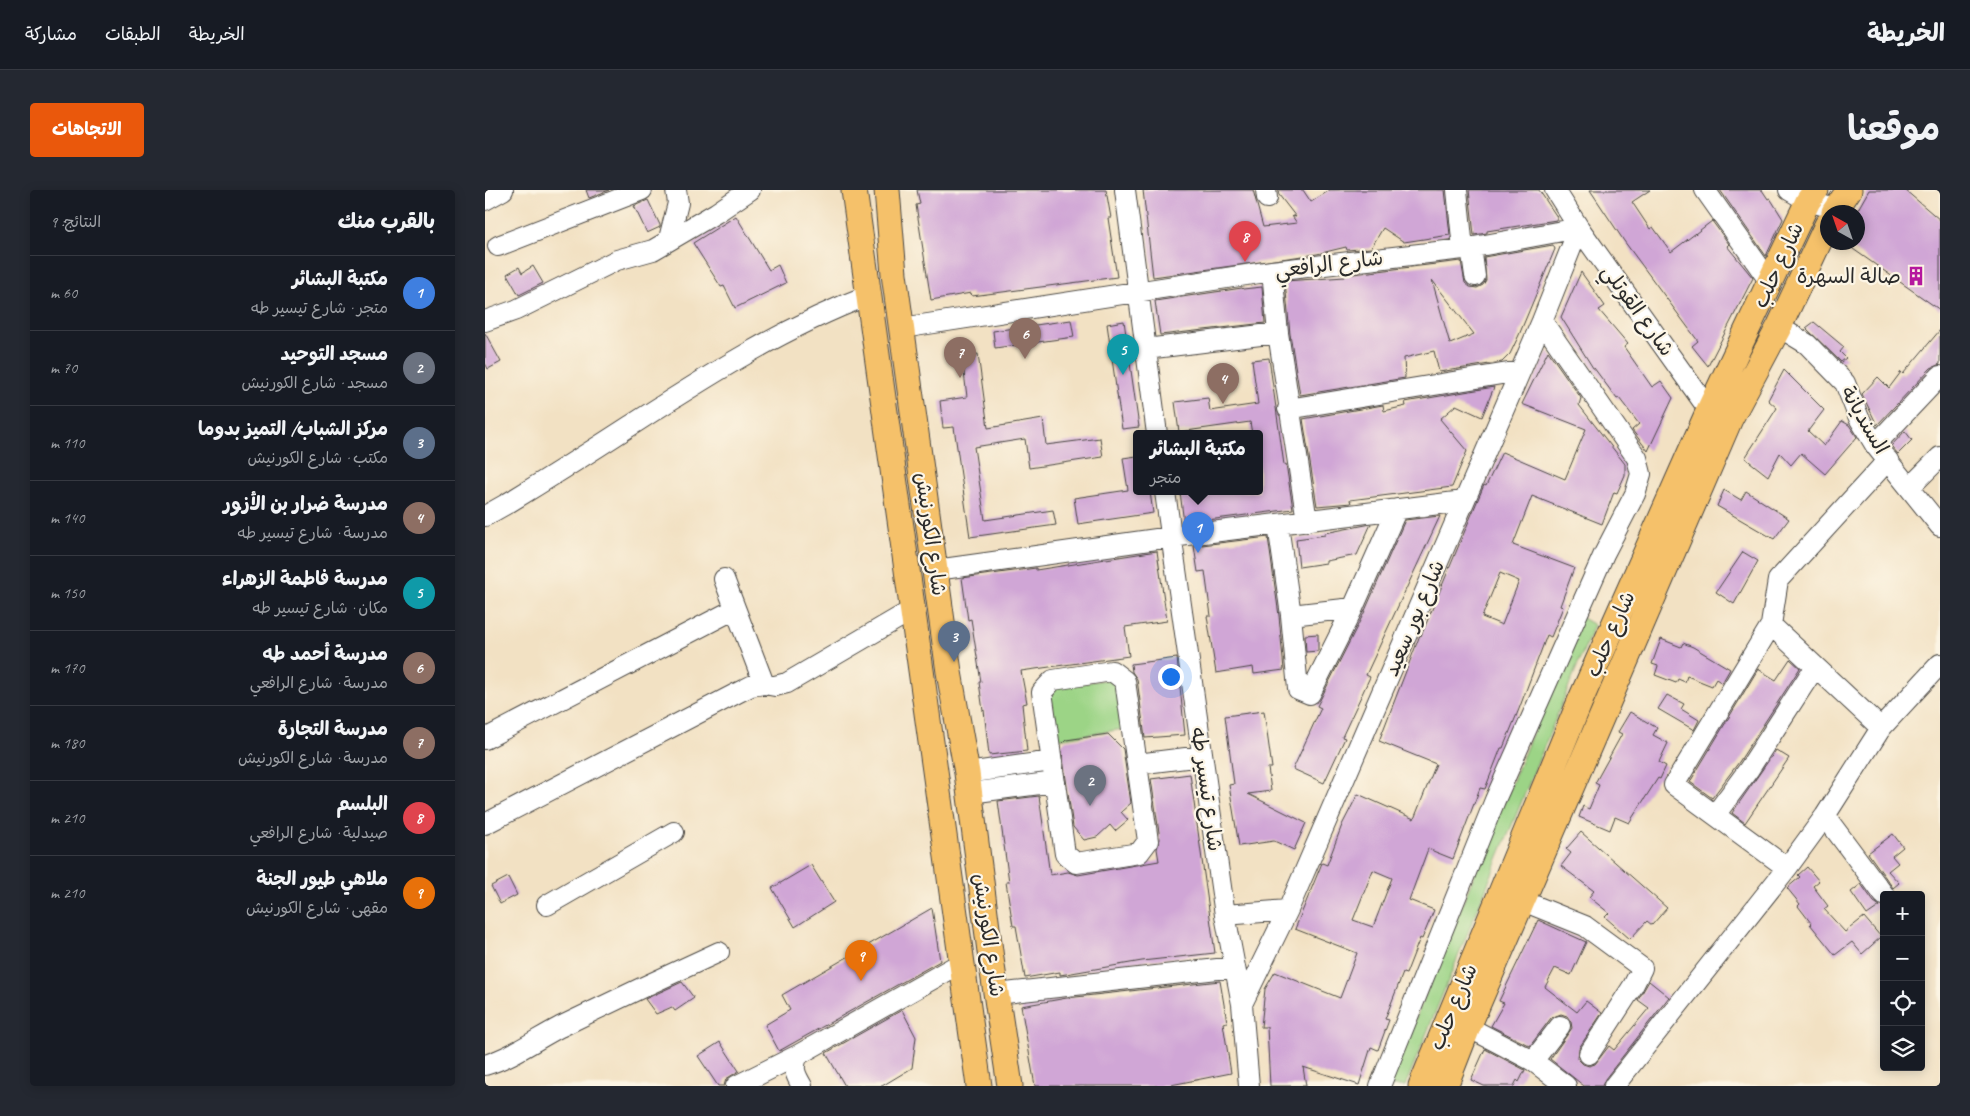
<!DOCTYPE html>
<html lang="ar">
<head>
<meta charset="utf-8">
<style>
	:root { --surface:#171b24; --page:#242831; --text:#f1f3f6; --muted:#9ea1a6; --line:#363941; --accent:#ea580c }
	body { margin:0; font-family:Caveat,"Playpen Sans Arabic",sans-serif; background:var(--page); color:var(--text); direction:rtl }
	.controls { position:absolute; right:15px; bottom:15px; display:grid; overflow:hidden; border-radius:5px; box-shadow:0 2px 12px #0003 }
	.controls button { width:45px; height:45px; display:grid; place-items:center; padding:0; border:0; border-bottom:1px solid var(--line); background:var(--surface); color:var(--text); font:25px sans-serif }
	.compass { position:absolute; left:1335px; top:15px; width:45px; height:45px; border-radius:50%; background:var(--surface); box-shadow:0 2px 12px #0003; rotate:320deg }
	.you { position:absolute; left:685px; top:486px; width:18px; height:18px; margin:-12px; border:4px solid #fff; border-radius:50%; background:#1a73e8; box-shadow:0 0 0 8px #1a73e833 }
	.badge { display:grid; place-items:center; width:32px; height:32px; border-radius:50%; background:var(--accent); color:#fff; font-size:16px; font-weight:700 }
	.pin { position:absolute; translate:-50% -41px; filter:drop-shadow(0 1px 2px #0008) }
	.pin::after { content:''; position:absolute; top:26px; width:18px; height:15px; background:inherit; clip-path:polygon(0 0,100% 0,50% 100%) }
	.popup { position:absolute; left:648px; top:240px; width:130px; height:65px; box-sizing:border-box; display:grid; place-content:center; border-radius:5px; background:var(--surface); filter:drop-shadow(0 1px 4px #0005); font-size:16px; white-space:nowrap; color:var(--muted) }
	.popup b { font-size:19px; color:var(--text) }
	.popup::after { content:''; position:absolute; left:50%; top:100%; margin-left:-10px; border:10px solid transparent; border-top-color:var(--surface) }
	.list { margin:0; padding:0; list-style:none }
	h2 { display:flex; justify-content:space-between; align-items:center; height:65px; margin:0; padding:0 20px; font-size:21px }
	h2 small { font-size:16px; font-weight:400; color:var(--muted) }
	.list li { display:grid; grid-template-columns:32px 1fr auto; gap:15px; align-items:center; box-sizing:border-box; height:75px; padding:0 20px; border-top:1px solid var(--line) }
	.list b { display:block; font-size:19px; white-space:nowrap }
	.list p { margin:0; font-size:16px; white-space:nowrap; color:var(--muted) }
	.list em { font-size:16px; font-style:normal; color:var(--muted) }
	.icon { flex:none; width:28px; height:28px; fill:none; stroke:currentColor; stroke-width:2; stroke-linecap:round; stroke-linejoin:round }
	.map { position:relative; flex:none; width:1455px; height:896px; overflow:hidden; direction:ltr; border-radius:5px }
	header { display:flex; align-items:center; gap:30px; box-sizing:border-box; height:70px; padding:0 25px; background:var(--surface); border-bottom:1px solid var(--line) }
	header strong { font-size:24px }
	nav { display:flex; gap:28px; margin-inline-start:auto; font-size:18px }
	.intro { display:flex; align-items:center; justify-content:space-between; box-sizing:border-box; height:120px; padding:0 30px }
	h1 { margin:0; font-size:35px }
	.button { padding:12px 22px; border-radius:5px; background:var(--accent); color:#fff; font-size:18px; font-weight:700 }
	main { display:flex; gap:30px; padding:0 30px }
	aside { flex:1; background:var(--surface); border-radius:5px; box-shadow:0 2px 12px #0003 }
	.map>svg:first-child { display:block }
	.green { fill:#9cd486; stroke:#648058 }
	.building { fill:#d0a6d6; fill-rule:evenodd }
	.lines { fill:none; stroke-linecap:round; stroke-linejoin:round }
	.minor-casing { stroke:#494642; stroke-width:22 }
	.major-casing { stroke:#494642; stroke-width:27 }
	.minor { stroke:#fff; stroke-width:20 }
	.major { stroke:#f5c16b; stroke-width:25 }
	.labels { text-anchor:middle; stroke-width:4.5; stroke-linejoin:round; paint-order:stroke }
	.street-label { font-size:21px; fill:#2b2b2b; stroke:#fcf5e5 }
	.poi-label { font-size:21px; fill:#2b2b2b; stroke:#fcf5e5; text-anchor:end }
</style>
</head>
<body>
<header>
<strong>الخريطة</strong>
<nav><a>الخريطة</a><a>الطبقات</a><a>مشاركة</a></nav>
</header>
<div class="intro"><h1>موقعنا</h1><a class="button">الاتجاهات</a></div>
<main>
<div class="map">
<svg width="1455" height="896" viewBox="0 0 1455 896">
	<rect width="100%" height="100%" fill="#fcf5e5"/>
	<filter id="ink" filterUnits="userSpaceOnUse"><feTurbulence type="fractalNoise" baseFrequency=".02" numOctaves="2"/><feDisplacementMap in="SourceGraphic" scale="10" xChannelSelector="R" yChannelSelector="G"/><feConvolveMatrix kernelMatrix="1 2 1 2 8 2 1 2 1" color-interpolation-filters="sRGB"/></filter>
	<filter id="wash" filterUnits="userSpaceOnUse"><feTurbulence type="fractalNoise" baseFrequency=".0096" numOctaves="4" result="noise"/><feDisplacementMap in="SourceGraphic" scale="20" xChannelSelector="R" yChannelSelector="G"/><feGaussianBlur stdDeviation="1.12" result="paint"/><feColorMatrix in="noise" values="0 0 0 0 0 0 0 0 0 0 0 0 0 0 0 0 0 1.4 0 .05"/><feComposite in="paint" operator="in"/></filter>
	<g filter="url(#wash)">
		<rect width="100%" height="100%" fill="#f2e1c3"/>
		<!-- green -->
		<path class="green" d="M1095 427 1109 435 920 896H903Z
			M632 488 639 539 572 549 564 498Z"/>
		<g id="blocks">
			<!-- building -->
			<path class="building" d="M101 0H124L104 8Z
				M432 0H621L626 28H623L632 87 487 106 486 103 446 110 431 15 435 14Z
				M658 0H768L778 37 812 33 807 26 811 27 794 5 793 0H818L826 12 845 0H960L965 45 919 52 898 38 886 58 862 60 861 57 832 64 668 87Z
				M984 0H1054L1072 27 1071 30 1002 41V43L989 45Z
				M1105 0H1165L1147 12 1165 39 1168 37 1186 62 1227 31 1244 54 1242 56 1268 88 1223 176 1207 156 1213 151 1139 51Z
				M1235 0H1277L1283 9 1285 8 1298 29 1281 66Z
				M1384 0H1420L1455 30V120L1358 52H1372V21Z
				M163 10 175 35V37L162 43 149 16Z
				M251 26 284 80 293 75 301 93 250 118 239 96 236 97 208 53Z
				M1068 55 1070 59 1034 145 1025 164 1017 172 954 182 949 161 919 168 920 188 815 205 805 144 800 91 860 87V85L976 71 980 93 985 97 992 98 998 95 1001 90 999 67ZM947 90 989 144 965 154Z
				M48 76 58 93 34 105 22 84 34 77 37 83Z
				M1096 82 1120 116 1114 120 1143 154 1139 157 1167 197 1176 191 1188 208 1163 261 1147 240 1154 234 1134 208 1132 209 1109 178H1108L1076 127Z
				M777 97 780 133 675 145 670 111 757 98 758 99Z
				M586 130 589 147 510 158 508 141Z
				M639 131 654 237 637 239 622 134Z
				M1329 132 1359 157 1355 162 1361 168 1356 172 1321 138Z
				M1455 140V174L1446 178 1392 235 1377 204 1393 187 1404 198 1416 182 1418 184Z
				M0 143 16 172 3 179 0 173Z
				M1063 161 1096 208 1094 215 1140 274V285L1132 303 1129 302 1117 334 1047 306 1028 355 1089 378 1075 416 1078 417 1066 447 1062 445 1034 519 1018 558H1016L1000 599 995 598 968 669 943 659 924 710 949 720 937 749 935 748 921 784 918 783 900 829 904 830 893 860 886 857 874 895 818 877 821 896H785L782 837H776L780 799 790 782 855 808 872 763 810 739 837 673 842 675 857 635 873 604 929 629 951 574 894 551 935 445 936 446 999 295 1001 296 1017 262 1080 289 1101 239 1037 214ZM1015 383 1034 391 1017 435 997 427ZM888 680 907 688 888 737 868 730Z
				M493 164 503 238 558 229 561 255 615 248 618 267 544 278 540 249 489 257 500 330 568 320 571 335 485 347 469 237 458 238 455 211 482 207 477 166Z
				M784 168 799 275 801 274 808 319 699 333 695 302H774V244H767L765 232 694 242 690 212 723 208 725 221 773 214 767 170Z
				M1299 180 1339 220 1323 241 1339 256 1357 231 1364 235 1372 247 1340 284 1316 263 1306 275 1295 263 1283 286 1260 268 1292 218 1283 210Z
				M1009 197 997 227 971 215 955 229 982 261 967 297 865 310 866 313 832 316 818 229 898 215 899 221 921 216 920 212Z
				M1420 241 1427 250 1413 264 1406 256Z
				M652 266V302H665L668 323 593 334 589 308 643 300 638 268Z
				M1239 300 1256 310 1261 301 1304 329 1289 349 1232 316Z
				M955 326 881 485 885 487 857 547 860 548 839 593 808 579 836 518 832 516 879 423 920 330Z
				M886 334 872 365 841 371V373L814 377 811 349 840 345V343Z
				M783 347 794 426 799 480 769 484 768 477 731 483 722 426H726L720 381 713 382 709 356Z
				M672 361 682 431 640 437 644 466 536 481 542 513 537 514 542 561 504 565 499 520 498 521 494 492H496L486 429 483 430 477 388 551 378V380Z
				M1258 362 1273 371 1249 414 1231 402Z
				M833 444V461L821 462 820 445Z
				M1176 449 1196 457 1198 453 1208 457 1245 479 1237 493 1231 489 1227 496 1202 486 1200 492 1193 489 1191 493 1170 485 1173 476 1167 474Z
				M692 468 700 545 660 548 652 489 647 482 646 474Z
				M1305 469 1315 478 1254 572 1227 608 1205 592 1273 479 1291 490Z
				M1182 505 1199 514 1196 519 1214 530 1209 540 1173 519Z
				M779 521 787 578H783L786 601 763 604 821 633 809 660 789 651 754 656 744 595 749 594 740 526Z
				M1145 522 1172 538 1168 545 1183 553 1174 572 1181 576 1175 589 1173 588 1144 633 1130 627 1125 640 1094 627 1098 616 1104 619 1114 595 1110 593 1137 544 1133 542Z
				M623 544 638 559 646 613 636 622 643 630 630 641 625 635 612 647 599 650 588 637 576 555 581 550Z
				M1291 560 1304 568 1260 633 1247 623Z
				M705 584 730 763 657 771 575 785V782L540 788 531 736H528L521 692H524L513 611 554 606 565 685 583 682 593 685 674 671 672 659 675 649 666 589Z
				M1096 642 1182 718 1167 735 1162 731 1145 749 1120 727 1124 723 1104 707 1109 701 1076 676 1086 663 1081 659Z
				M1408 644 1418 657 1407 666 1413 673 1403 681 1414 693 1408 698 1383 663Z
				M326 675 349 712 310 737 287 698Z
				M1322 677 1334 691 1328 696 1343 716 1339 719 1360 742 1379 727 1396 747 1377 764 1367 752 1350 765 1325 734 1326 733 1313 716 1315 714 1302 698 1315 687 1313 685Z
				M23 687 32 705 15 714 6 696Z
				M1376 694 1389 712 1395 716 1382 725 1366 702Z
				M447 718 455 771 294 861 280 835 305 820 297 805Z
				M1053 730 1101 752 1086 785 1070 778 1060 797 1092 822 1101 811 1117 823 1094 858 1093 869 1098 874 1104 876 1110 874 1124 856 1129 860 1164 818 1153 810 1164 791 1184 807 1120 889 1117 896H1099L1065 869 1087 838 1086 832 1082 826 1076 824 1066 828 1045 856 1006 836 1019 813 1014 811Z
				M735 791 742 832 738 833 746 883 681 896H550L536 816 582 808Z
				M197 792 209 808 190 821 187 817 171 824 160 809Z
				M417 820 431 847 427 878 397 896H360L341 863Z
				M235 852 254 881 241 889 239 896H233L213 866Z
				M1000 859 1040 880 1034 892 1032 890 1029 896H999L986 890Z"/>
		</g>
	</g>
	<g filter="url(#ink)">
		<use href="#blocks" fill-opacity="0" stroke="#494642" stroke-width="1"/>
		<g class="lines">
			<defs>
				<path id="minor" d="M640 0 672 244
					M781 0 782 8
					M972 0 978 59
					M1070 0 1094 38 1224 220 1237 225
					M1220 0 1285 92
					M1304 0 1323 11 1350 19
					M0 10 18 0
					M184 49 193 13 191 0
					M13 56 157 0
					M986 57 990 86
					M787 81 793 143 822 331
					M0 131 31 120 132 70 168 60 231 23 265 0
					M1294 137 1322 154 1360 193 1374 228 1390 255 1455 336
					M417 138 787 81 978 59 1094 38
					M661 159 793 143
					M803 219 1035 181
					M1390 255 1455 186
					M1425 297 1455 267
					M680 302 740 725 757 814 764 896
					M0 326 23 313C64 288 105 262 145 236 223 186 297 138 384 105
					M793 335 806 425 813 499 825 504 868 418 912 319
					M451 380 686 347 979 311
					M239 389 279 494
					M806 425 868 418
					M1286 435 1189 595 1302 678
					M627 481 640 491 663 651 654 663 591 673 580 664 557 502 568 490Z
					M1396 538 1286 435 1293 390 1403 270
					M0 549 250 419
					M652 574 717 566
					M482 583 567 571
					M485 603 570 592
					M1230 625 1264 579 1330 477
					M1340 626 1399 705
					M0 634 254 502 266 496 279 494 290 496 302 493 427 420
					M1038 711 1100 736 1157 778 1148 796 1104 864
					M62 715 189 642
					M740 725 803 720
					M512 804 750 777
					M757 814 803 720 1057 131 1094 38
					M983 837 1048 871 1081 896
					M313 865C307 878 310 884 317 896
					M1048 871 1075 836
					M0 875C27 867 50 850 75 837 128 811 181 786 234 762
					M251 896 313 865 476 773
					M895 896 1010 610 1119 364 1150 304 1156 284 1152 268 1057 131
					M1129 896 1302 678 1340 626 1396 538 1455 474"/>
				<path id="major" d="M369 0 494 896
					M402 0 409 84 464 482 482 583 506 769 525 896
					M1349 22 1364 0
					M936 896 1096 509 1224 220 1323 11 1331 0
					M960 896 983 837 1245 229 1294 137 1342 35"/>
			</defs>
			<!-- minor casing -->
			<use href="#minor" class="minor-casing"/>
			<!-- major casing -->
			<use href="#major" class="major-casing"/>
			<!-- minor -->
			<use href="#minor" class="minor"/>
			<!-- major -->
			<use href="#major" class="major"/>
		</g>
	</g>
	<!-- icons -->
	<defs>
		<symbol id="building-bare" viewBox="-9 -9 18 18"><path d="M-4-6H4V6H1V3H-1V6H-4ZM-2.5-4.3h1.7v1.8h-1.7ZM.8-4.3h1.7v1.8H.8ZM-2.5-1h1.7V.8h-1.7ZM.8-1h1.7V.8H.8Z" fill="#b5179e" stroke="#fcf5e5" stroke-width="2.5" paint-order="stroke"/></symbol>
	</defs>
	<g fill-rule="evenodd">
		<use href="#building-bare" x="1417" y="72" width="28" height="28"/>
	</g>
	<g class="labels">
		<!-- street labels -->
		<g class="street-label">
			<text transform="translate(844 74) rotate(-7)" y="7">شارع الرافعي</text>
			<text transform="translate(1293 75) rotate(-65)" y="7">شارع حلب</text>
			<text transform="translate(1153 120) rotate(54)" y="7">شارع القوتلي</text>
			<text transform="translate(1380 230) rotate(60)" y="7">السنديانة</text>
			<text transform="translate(446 344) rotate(82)" y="7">شارع الكورنيش</text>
			<text transform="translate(929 428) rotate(-67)" y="7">شارع بور سعيد</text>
			<text transform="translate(1125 444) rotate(-66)" y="7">شارع حلب</text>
			<text transform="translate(722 599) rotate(82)" y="7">شارع تيسير طه</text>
			<text transform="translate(504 745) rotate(82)" y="7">شارع الكورنيش</text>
			<text transform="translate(968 817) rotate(-67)" y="7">شارع حلب</text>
		</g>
		<!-- poi labels -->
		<g class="poi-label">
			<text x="1416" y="93">صالة السهرة</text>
		</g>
	</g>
</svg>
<div class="controls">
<button>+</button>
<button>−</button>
<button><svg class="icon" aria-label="locate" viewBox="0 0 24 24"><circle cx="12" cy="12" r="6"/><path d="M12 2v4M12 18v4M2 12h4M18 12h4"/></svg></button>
<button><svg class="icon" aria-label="layers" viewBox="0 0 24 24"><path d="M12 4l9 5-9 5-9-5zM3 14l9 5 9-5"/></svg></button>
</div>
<svg class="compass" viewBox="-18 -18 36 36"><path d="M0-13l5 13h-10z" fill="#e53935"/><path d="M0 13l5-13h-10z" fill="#9ea1a6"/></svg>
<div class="you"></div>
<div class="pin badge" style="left:713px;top:363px;background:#3f7fe0">1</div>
<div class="popup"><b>مكتبة البشائر</b>متجر</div>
<div class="pin badge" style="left:605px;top:616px;background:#6b7280">2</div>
<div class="pin badge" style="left:469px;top:472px;background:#5c6f8a">3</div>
<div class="pin badge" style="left:738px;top:214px;background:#8d6e63">4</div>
<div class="pin badge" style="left:638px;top:185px;background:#0f9aa8">5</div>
<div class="pin badge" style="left:540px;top:169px;background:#8d6e63">6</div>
<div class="pin badge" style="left:475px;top:188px;background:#8d6e63">7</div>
<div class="pin badge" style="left:760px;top:72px;background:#e0444e">8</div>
<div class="pin badge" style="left:376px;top:791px;background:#e8710a">9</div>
</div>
<aside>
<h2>بالقرب منك<small>النتائج: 9</small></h2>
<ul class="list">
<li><span class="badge" style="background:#3f7fe0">1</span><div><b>مكتبة البشائر</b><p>متجر · شارع تيسير طه</p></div><em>60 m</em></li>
<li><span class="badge" style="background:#6b7280">2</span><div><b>مسجد التوحيد</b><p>مسجد · شارع الكورنيش</p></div><em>70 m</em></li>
<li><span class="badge" style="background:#5c6f8a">3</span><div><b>مركز الشباب/ التميز بدوما</b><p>مكتب · شارع الكورنيش</p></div><em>110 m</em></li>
<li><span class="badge" style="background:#8d6e63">4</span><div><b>مدرسة ضرار بن الأزور</b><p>مدرسة · شارع تيسير طه</p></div><em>140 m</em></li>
<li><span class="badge" style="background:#0f9aa8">5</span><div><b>مدرسة فاطمة الزهراء</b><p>مكان · شارع تيسير طه</p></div><em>150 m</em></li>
<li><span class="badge" style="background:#8d6e63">6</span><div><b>مدرسة أحمد طه</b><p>مدرسة · شارع الرافعي</p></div><em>170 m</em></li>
<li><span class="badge" style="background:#8d6e63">7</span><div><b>مدرسة التجارة</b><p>مدرسة · شارع الكورنيش</p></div><em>180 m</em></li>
<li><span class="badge" style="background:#e0444e">8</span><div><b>البلسم</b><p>صيدلية · شارع الرافعي</p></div><em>210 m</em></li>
<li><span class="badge" style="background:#e8710a">9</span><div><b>ملاهي طيور الجنة</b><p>مقهى · شارع الكورنيش</p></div><em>210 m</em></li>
</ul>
</aside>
</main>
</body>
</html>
